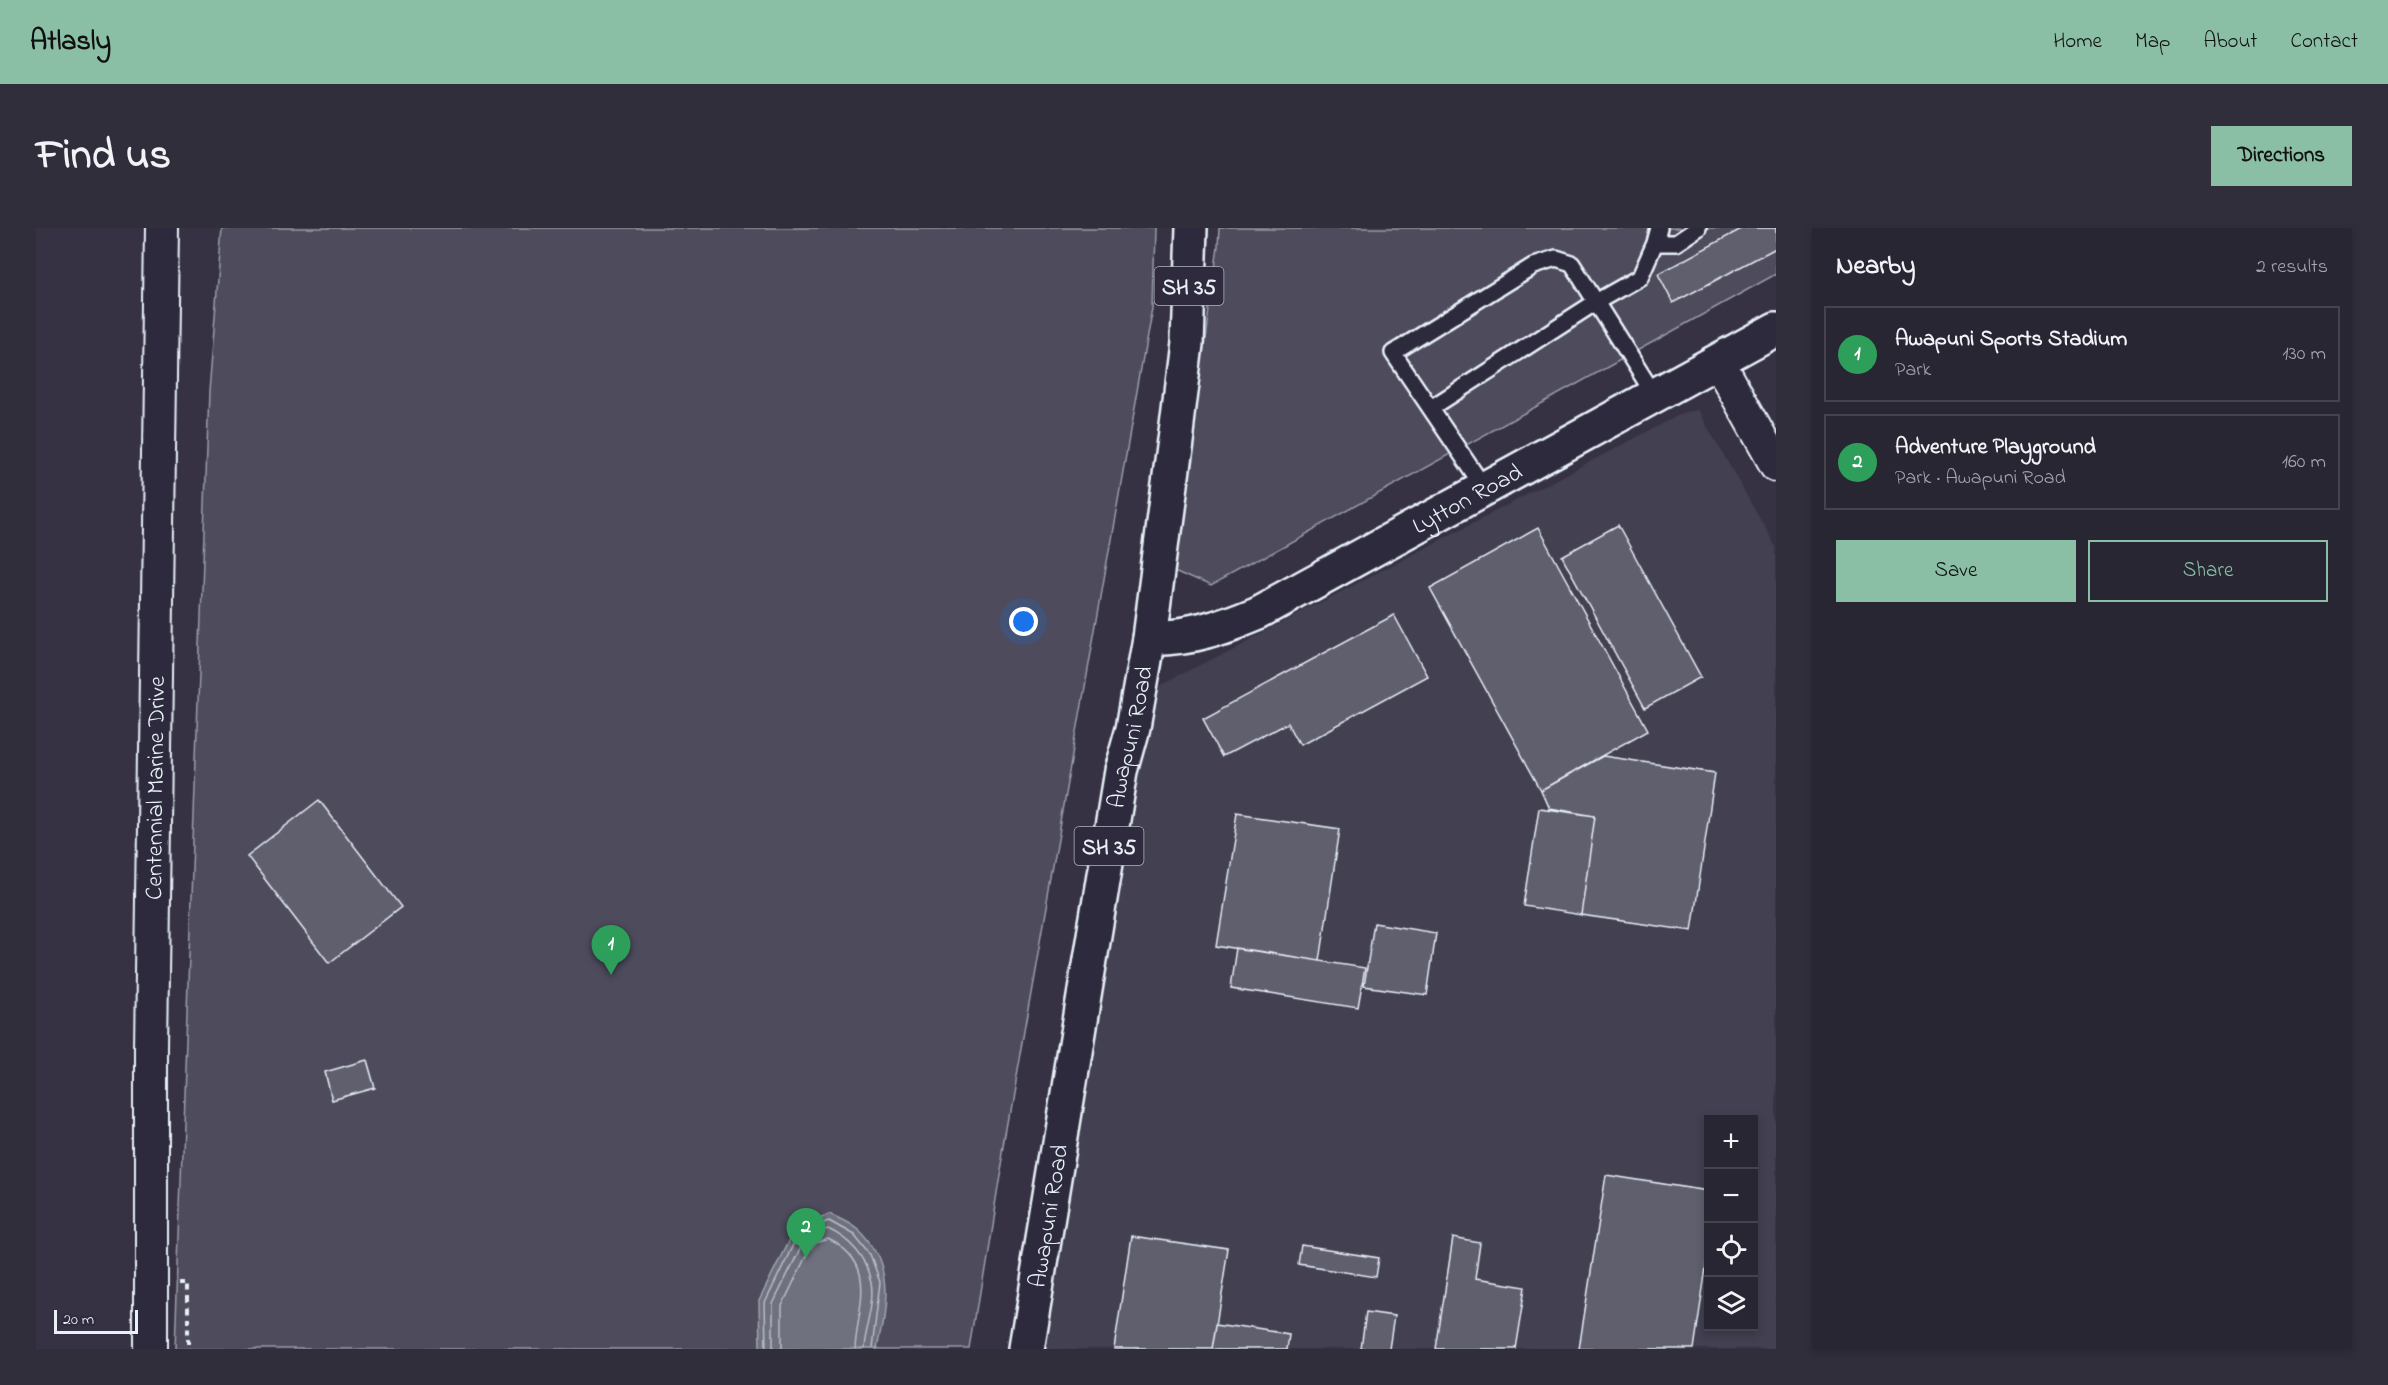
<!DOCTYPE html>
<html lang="en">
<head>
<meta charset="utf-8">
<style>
	:root { --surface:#282633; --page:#302e3b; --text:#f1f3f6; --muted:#a5a5ac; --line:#44434e; --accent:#8abfa5 }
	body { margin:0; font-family:"Indie Flower",sans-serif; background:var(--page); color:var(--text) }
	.controls { position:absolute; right:18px; bottom:18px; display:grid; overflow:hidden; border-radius:0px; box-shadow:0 3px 9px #0003 }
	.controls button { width:54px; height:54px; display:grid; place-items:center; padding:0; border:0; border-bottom:2px solid var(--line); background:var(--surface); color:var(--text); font:30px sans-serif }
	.scale { position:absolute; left:18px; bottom:15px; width:84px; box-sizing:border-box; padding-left:6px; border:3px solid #e8f1f8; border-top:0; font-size:16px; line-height:21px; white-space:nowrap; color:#e8f1f8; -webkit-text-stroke:4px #2f2a3d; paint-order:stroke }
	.you { position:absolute; left:988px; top:394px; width:21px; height:21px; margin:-15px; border:4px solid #fff; border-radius:50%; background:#1a73e8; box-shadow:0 0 0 9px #1a73e833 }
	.badge { display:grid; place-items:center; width:39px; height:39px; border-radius:50%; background:var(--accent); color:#fff; font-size:20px; font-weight:700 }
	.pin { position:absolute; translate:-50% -50px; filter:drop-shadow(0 2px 3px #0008) }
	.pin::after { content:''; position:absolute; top:32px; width:21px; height:18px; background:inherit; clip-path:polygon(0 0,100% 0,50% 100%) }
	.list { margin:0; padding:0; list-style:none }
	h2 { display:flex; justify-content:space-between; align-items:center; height:78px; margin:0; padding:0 24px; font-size:26px }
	h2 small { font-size:20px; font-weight:400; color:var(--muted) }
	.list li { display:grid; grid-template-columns:39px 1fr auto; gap:18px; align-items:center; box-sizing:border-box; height:96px; margin:0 12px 12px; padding:0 12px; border:2px solid var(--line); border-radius:0px }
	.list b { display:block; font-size:22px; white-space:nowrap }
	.list p { margin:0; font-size:20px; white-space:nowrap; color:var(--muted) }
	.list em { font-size:20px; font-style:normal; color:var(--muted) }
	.actions { display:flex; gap:12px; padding:18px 24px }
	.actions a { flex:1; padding:14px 0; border:2px solid var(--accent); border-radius:0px; text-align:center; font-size:21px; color:var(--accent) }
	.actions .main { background:var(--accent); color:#111 }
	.icon { flex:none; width:33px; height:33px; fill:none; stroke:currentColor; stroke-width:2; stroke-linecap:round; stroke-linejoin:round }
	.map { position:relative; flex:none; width:1740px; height:1121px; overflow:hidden; border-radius:0px }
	header { display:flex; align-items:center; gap:36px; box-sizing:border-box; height:84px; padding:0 30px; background:var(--accent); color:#111 }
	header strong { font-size:28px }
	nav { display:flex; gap:33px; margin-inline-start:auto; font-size:21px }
	.intro { display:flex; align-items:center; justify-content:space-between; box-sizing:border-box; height:144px; padding:0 36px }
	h1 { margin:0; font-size:42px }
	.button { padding:15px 27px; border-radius:0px; background:var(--accent); color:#111; font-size:21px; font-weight:700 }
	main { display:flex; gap:36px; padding:0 36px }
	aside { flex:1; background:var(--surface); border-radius:0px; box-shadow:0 3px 9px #0003 }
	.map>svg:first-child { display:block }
	.built { fill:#433f51; fill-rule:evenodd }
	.green { fill:#4d4b5c; stroke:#9a9eaa; stroke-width:1.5 }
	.water { fill:#70717f; stroke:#a0a4af; stroke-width:1.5 }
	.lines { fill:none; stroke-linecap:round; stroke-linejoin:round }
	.shore { stroke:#b8bec8; stroke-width:1.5 }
	.building { fill:#605e6e; stroke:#e8f1f8; stroke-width:1.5 }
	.service-casing { stroke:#e8f1f8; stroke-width:20 }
	.minor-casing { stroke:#e8f1f8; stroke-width:36 }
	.secondary-casing { stroke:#e8f1f8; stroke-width:38 }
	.trunk-casing { stroke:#e8f1f8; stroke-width:38 }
	.path { stroke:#e8f1f8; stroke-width:4; stroke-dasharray:6 4.5; stroke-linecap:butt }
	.service { stroke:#2f2a3d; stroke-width:15 }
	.minor { stroke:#2f2a3d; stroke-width:32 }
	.secondary { stroke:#2f2a3d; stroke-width:33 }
	.trunk { stroke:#2f2a3d; stroke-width:33 }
	.labels { text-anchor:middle; stroke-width:4.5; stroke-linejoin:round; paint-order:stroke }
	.shield { fill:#2f2a3d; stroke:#b0b5c0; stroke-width:1.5 }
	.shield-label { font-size:22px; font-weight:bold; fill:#e8f1f8 }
	.street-label { font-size:24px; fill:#e8f1f8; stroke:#2f2a3d }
</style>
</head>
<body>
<header>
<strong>Atlasly</strong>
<nav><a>Home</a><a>Map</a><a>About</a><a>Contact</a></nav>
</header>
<div class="intro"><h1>Find us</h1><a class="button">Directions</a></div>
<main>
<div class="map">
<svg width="1740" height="1121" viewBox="0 0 1740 1121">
	<rect width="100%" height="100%" fill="#363244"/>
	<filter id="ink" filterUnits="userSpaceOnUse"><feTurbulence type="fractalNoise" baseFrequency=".0167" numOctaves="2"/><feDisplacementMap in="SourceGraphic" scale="12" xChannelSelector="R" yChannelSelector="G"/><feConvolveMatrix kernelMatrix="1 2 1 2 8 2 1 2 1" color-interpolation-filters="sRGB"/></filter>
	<g filter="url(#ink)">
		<!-- built -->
		<path class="built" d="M1662 182 1740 319V1101L1737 1121H1006L1096 542 1121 460 1649 184ZM1672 892H1718V1098H1672Z"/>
		<!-- green -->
		<path class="green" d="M186 0H1118L1116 79 964 940 935 1121H139L173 164Z
			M1184 0H1740V46L1175 358 1137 341 1183 19Z"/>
		<!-- water -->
		<path class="water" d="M794 986C803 991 815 995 822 1002 859 1036 850 1078 841 1121H724L723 1073 752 1014 766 996Z"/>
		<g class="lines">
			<!-- shore -->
			<path class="shore" d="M730 1121 729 1075 757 1017 770 1001 793 993 818 1007 834 1027 844 1054 836 1121
				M737 1121V1076L764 1021 775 1007 792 1001C814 1011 831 1030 836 1054 840 1076 829 1100 828 1121
				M746 1121V1078L771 1026 780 1015 792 1011C844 1036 821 1078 819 1121"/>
		</g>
		<!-- building -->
		<path class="building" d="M1707 0H1740V20L1637 75 1622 46Z
			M1582 297 1665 449 1609 480 1526 328Z
			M1502 300 1612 502 1505 562 1394 360Z
			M1358 387 1391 448 1264 517 1252 495 1188 529 1167 490Z
			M1567 528 1679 545 1656 703 1545 687 1559 588 1513 580 1505 562Z
			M283 572 365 679 293 735 211 628Z
			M1503 580 1559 588 1545 687 1488 678Z
			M1201 586 1304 601 1284 733 1180 717Z
			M1338 695 1400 705 1391 767 1328 758Z
			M1201 720 1329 740 1322 780 1195 760Z
			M331 832 339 860 296 872 289 844Z
			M1570 947 1672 963V1026L1658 1121H1543Z
			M1095 1008 1193 1022 1177 1121H1078Z
			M1417 1010 1444 1015 1439 1051 1490 1059 1480 1121H1400Z
			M1266 1018 1343 1030 1340 1049 1263 1037Z
			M1330 1084 1358 1088 1353 1121H1325Z
			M1181 1095 1253 1106 1251 1121H1177Z"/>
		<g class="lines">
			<defs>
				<path id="service" d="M1619 15H1640L1662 0
					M1395 180 1560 74 1604 49 1619 15 1623 0
					M1449 261 1357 125 1497 38 1520 31 1536 36 1619 168"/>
				<g id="minor">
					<path d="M1682 133 1740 237"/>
					<path id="s1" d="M115 1121V820L126 0"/>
				</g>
				<g id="secondary">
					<path id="s2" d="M1113 410C1152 412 1187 399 1223 384L1740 101"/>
				</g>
				<g id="trunk">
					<path id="s3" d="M990 1121 1085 543 1097 500 1113 410 1140 204 1151 115 1155 0"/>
				</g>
			</defs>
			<!-- service casing -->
			<use href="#service" class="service-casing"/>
			<!-- minor casing -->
			<use href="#minor" class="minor-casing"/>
			<!-- secondary casing -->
			<use href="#secondary" class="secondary-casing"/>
			<!-- trunk casing -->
			<use href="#trunk" class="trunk-casing"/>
			<!-- path -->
			<path class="path" d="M144 1055H152V1121"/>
			<!-- service -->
			<use href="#service" class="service"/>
			<!-- minor -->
			<use href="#minor" class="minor"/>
			<!-- secondary -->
			<use href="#secondary" class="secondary"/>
			<!-- trunk -->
			<use href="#trunk" class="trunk"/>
		</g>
	</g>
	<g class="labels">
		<!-- shield labels -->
		<g class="shield">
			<rect x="1118.5" y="39" width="69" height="38" rx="4.5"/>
			<rect x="1038.5" y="599" width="69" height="38" rx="4.5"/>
		</g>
		<g class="shield-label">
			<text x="1153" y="66">SH 35</text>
			<text x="1073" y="626">SH 35</text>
		</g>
		<!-- street labels -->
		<g class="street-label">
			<text dy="8" stroke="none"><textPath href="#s2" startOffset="351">Lytton Road</textPath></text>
			<text dy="8" stroke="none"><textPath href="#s3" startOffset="621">Awapuni Road</textPath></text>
			<text dy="8" stroke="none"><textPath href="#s1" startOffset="561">Centennial Marine Drive</textPath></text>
			<text dy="8" stroke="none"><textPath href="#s3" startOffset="135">Awapuni Road</textPath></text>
		</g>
	</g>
</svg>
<div class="controls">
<button>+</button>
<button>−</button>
<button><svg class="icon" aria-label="locate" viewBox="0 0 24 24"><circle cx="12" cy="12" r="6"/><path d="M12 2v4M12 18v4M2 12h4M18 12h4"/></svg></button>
<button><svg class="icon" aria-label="layers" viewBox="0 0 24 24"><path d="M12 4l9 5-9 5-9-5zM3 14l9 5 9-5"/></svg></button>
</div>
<div class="scale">20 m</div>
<div class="you"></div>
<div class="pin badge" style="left:575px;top:747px;background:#2e9e5b">1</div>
<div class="pin badge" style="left:770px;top:1030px;background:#2e9e5b">2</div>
</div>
<aside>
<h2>Nearby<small>2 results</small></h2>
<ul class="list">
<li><span class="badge" style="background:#2e9e5b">1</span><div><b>Awapuni Sports Stadium</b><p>Park</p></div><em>130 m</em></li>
<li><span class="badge" style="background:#2e9e5b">2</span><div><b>Adventure Playground</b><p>Park · Awapuni Road</p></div><em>160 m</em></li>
</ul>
<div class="actions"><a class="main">Save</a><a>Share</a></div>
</aside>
</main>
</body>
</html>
